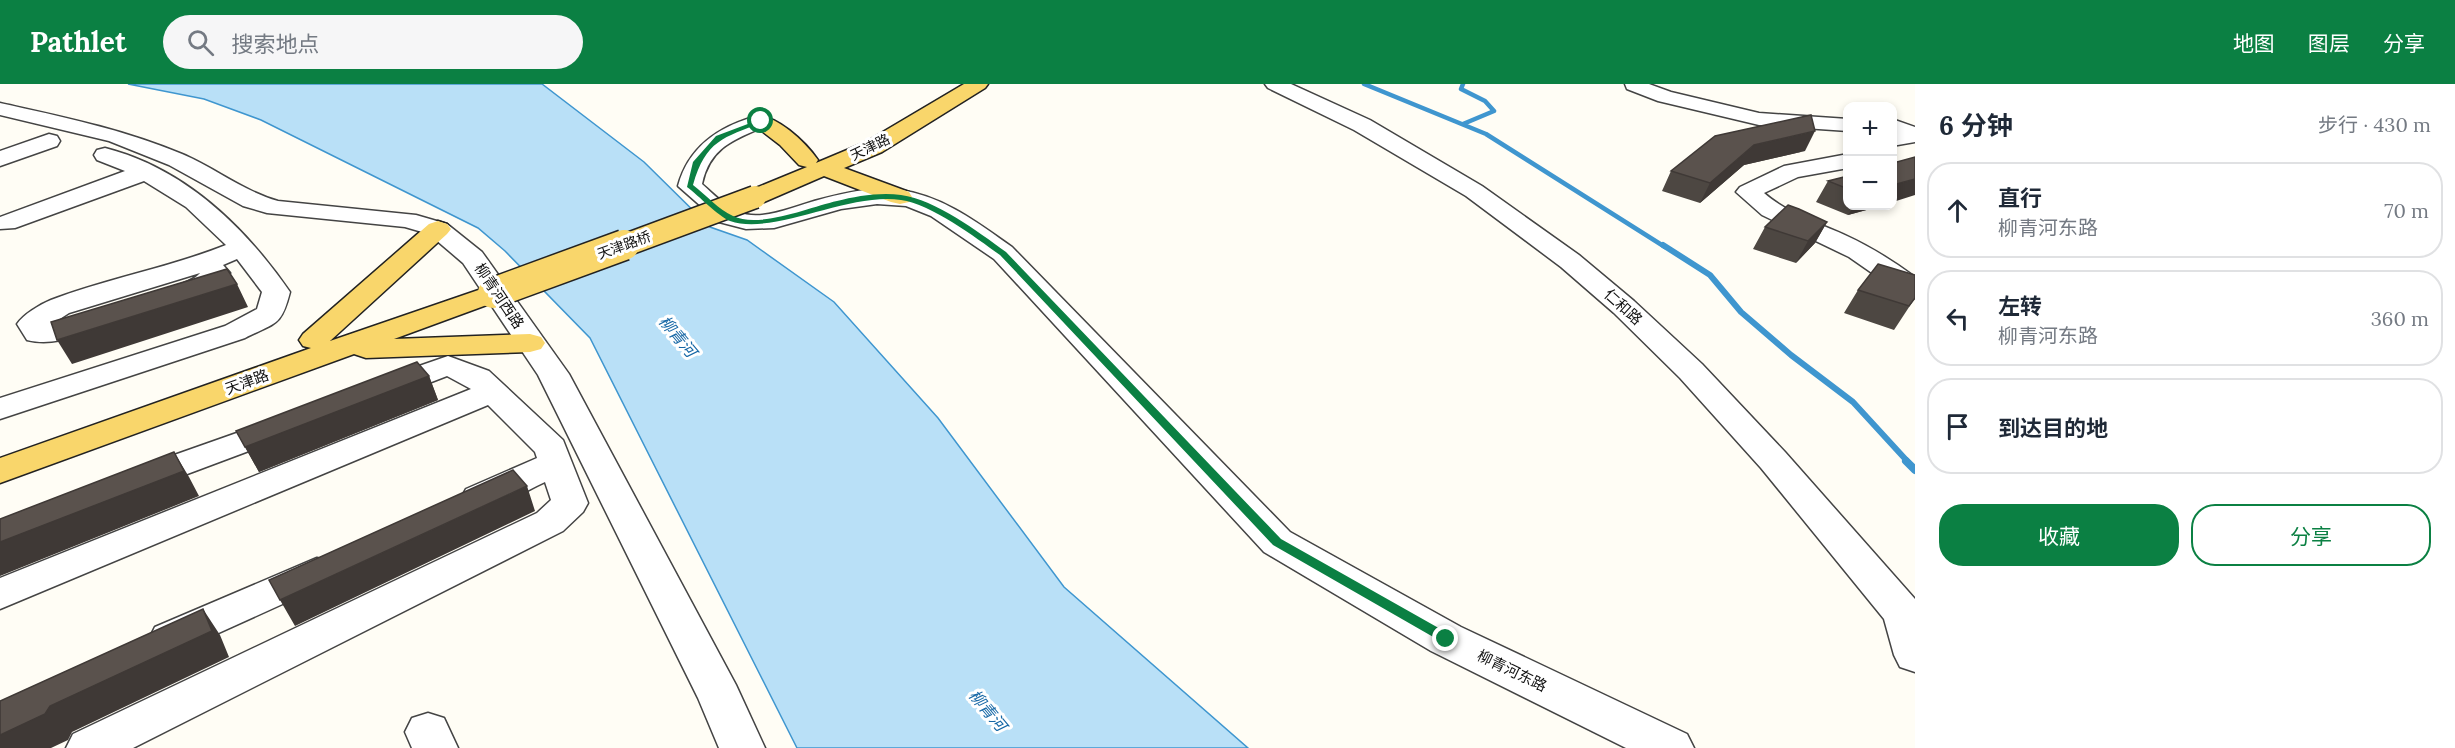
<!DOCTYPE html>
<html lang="zh">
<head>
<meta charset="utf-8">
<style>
	:root { --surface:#fff; --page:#f6f6f7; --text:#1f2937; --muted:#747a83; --line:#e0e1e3; --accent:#0b8043 }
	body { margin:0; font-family:Lora,"Noto Sans SC",serif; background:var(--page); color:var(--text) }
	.controls { position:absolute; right:18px; top:18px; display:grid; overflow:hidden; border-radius:12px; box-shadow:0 3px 9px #0003 }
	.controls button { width:54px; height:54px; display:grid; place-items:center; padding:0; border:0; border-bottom:2px solid var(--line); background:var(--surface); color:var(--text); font:30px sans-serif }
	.stop { position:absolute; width:18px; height:18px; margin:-14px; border:4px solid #0b8043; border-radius:50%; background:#fff }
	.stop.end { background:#0b8043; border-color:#fff; box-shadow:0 2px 6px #0008 }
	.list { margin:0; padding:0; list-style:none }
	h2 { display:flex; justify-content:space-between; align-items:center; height:78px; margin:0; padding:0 24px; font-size:26px }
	h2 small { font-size:20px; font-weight:400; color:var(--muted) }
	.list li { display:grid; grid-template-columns:39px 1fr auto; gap:18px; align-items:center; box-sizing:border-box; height:96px; margin:0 12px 12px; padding:0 12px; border:2px solid var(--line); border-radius:24px }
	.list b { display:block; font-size:22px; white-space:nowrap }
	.list p { margin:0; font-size:20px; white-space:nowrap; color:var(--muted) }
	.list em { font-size:20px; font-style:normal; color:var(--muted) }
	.actions { display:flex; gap:12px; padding:18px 24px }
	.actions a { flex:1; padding:14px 0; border:2px solid var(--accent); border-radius:24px; text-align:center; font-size:21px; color:var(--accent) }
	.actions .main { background:var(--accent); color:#fff }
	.icon { flex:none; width:33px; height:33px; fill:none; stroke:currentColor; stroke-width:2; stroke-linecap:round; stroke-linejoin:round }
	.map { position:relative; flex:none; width:1915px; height:664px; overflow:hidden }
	header { display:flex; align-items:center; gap:36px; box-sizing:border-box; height:84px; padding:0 30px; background:var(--accent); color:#fff }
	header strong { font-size:28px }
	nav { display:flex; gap:33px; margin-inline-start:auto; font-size:21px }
	.search { width:420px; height:54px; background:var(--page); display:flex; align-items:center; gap:15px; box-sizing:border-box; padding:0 21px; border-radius:33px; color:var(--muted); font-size:22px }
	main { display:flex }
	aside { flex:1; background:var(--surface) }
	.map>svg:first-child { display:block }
	.water { fill:#b9e0f7; stroke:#3f96cf; stroke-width:1.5 }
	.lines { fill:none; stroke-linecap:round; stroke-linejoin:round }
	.stream-far2 { stroke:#3f96cf; stroke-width:4.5 }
	.stream-far1 { stroke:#3f96cf; stroke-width:6 }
	.stream { stroke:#3f96cf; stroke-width:8 }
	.minor-casing { stroke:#444; stroke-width:3 }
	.major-casing { stroke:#222; stroke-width:3 }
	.minor { fill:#fff; fill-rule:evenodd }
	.major { fill:#f9d66b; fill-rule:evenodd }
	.major-bridge-far1-casing { stroke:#222; stroke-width:25; stroke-linecap:butt }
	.major-bridge-casing { stroke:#222; stroke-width:33; stroke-linecap:butt }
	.major-bridge-far1 { stroke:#f9d66b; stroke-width:22 }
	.major-bridge { stroke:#f9d66b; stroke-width:30 }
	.wall { fill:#4d4742 }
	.shaded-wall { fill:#3f3936 }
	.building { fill:#5a524d; stroke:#3f3936; stroke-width:1.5 }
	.route { fill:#0b8043 }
	.labels { text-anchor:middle; stroke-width:6; stroke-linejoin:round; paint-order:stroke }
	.far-street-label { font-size:14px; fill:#111; stroke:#fff }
	.street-label { font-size:15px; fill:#111; stroke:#fff }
	.water-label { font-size:16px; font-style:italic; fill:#1768a6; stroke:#fff }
</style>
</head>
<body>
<header>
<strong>Pathlet</strong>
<div class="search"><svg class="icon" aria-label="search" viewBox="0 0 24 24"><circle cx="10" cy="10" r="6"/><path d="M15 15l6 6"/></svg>搜索地点</div>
<nav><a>地图</a><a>图层</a><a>分享</a></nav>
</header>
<main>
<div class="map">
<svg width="1915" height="664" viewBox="0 0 1915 664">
	<rect width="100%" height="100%" fill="#fffdf5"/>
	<!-- water -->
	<path class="water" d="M128 0H542L644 78 710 143 747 156 834 218 938 334 1064 503 1248 664H797L590 254 505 167 478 144 261 36 204 15Z"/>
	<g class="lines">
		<!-- stream-far2 -->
		<path class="stream-far2" d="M1364 0 1486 50 1665 163
			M1463 0 1461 5 1485 17 1494 27 1463 40"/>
		<!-- stream-far1 -->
		<path class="stream-far1" d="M1663 161 1710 191 1741 228 1791 271 1853 318 1908 378"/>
		<!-- stream -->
		<path class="stream" d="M1906 377 1915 386"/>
		<defs>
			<path id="minor" d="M1265 0H1291L1370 36 1482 102 1579 171 1634 217 1702 280 1785 368 1915 515V588L1900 583 1894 571 1884 535 1761 384 1680 294 1614 229 1561 183 1466 112 1354 46 1268 4Z
				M1625 0H1649L1671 8 1759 29 1848 35V47L1759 41 1658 17 1627 5Z
				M0 19C63 33 122 45 182 70 215 84 243 107 278 117L416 131 447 140 482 168 569 290 736 601 765 664H719L698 614 538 291 463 179 429 150 405 143 267 129 243 122 169 81 109 57 0 31Z
				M761 31 768 33 772 37 768 41C736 55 710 62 702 100 713 110 725 122 738 128 762 138 795 122 818 116 844 109 873 102 900 106 943 112 978 139 1012 163L1290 448 1461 543 1687 650 1694 664H1626L1431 567 1264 468 994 175 931 132 906 122 877 120 841 125 774 144 746 145 719 138 678 102C689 61 721 41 761 31Z
				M1892 35 1915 43V58L1892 62Z
				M49 50 57 52 60 57 57 62 0 82V67Z
				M105 64C184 84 245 143 290 208 281 243 276 238 245 254L0 335V314L225 242 257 225 262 208 237 175 223 181 230 189C216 208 195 222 171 216L167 210C175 198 190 201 200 189L69 229 52 240 97 227 107 230 112 236 107 242C81 250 55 263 27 256L17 240C24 230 39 221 51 216 108 194 169 184 226 161L186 123 144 97 15 144 0 145V133L125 87 97 76 94 71 97 66Z
				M1848 70V84L1798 93 1764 109C1788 130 1819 139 1847 152 1871 163 1893 177 1915 193V214L1905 212 1849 173 1762 131 1736 108 1740 103 1784 82Z
				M448 272 489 287 563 356 588 419 583 428 563 447 133 664H66L73 650 537 429 551 416 545 398C521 409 492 430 466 423L461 414 466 405 537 374 535 368 488 321 0 525V494L471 305 447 292 395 312 384 315 373 312 368 305 373 298Z
				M285 332 297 335 302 342 297 349 139 408 126 404 121 396 126 388Z
				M317 474 331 478 337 488 331 498 170 571 155 567 149 555 155 543Z
				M428 629 444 634 458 664H412L405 648 412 634Z"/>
			<path id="major" d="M964 0H988L985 4 882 68 844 84 909 108 912 113 909 118 900 120 891 118 824 92 764 118 755 120 746 118 743 113 746 108 807 83 799 81 780 61 754 41 750 37 754 33C774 27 807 60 818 76L816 79 866 58Z
				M438 137 447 140 451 145 447 150 330 257 493 201 503 203 507 209 503 215 394 255 530 250 541 253 545 259 541 265 530 268 366 274 354 270 0 399V374L311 264 303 262 299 256 303 250 429 140Z"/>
		</defs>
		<!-- minor casing -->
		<use href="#minor" class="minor-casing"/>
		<!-- major casing -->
		<use href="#major" class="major-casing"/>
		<!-- minor -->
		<use href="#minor" class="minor"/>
		<!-- major -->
		<use href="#major" class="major"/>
		<defs>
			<path id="major-bridge-far1" d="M620 163 755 113"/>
			<path id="major-bridge" d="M493 209 624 161"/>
		</defs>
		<!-- major-bridge-far1 casing -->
		<use href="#major-bridge-far1" class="major-bridge-far1-casing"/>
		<!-- major-bridge casing -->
		<use href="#major-bridge" class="major-bridge-casing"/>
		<!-- major-bridge-far1 -->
		<use href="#major-bridge-far1" class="major-bridge-far1"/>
		<!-- major-bridge -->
		<use href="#major-bridge" class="major-bridge"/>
	</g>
	<!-- wall -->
	<path class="wall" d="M1805 67 1744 81 1700 119 1662 107 1671 87Z
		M1848 92V122H1881L1848 131 1816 118 1828 97Z
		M1827 138 1815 159 1796 179 1753 165 1765 143Z
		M1858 206 1915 214 1894 246 1844 229Z
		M429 292 438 316 259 388 236 347Z"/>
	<!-- shaded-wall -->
	<path class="shaded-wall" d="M1815 47 1805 67 1744 81 1700 119 1710 99 1754 61Z
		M1915 95V111L1893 118V101Z
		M1854 122H1881L1848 131Z
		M1827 138 1815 159 1796 179 1808 157Z
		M237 200 248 223 72 280 57 256Z
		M429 292 438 316 259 388 245 363Z
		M174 368 189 393 199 412 0 492V458Z
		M527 402 535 427 295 542 280 516Z
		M203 525 220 551 229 573 72 648 68 656 51 664H0V651L50 622Z"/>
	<!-- building -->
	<path class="building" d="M1811 31 1815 47 1754 61 1710 99 1671 87 1715 52Z
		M1915 73V95L1893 101V79Z
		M1848 92V105L1828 97Z
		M1788 121 1799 125 1827 138 1808 157 1765 143Z
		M1878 180 1915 191V214L1909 222 1858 206Z
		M227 185 237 200 57 256 51 238Z
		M417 278 429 292 245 363 236 347Z
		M174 368 184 387 0 458V435Z
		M513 386 527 402 280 516 269 496Z
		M203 525 212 547 50 622 45 630 0 651V617Z"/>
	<!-- route -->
	<path class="route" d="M761 35 763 38C723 54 706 56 693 101 706 111 719 126 733 132 759 145 810 123 837 117 856 112 881 108 901 111 936 116 977 147 1006 168L1281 455 1451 551 1453 555 1451 558H1442L1273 461 1000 171C975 153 931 120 901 116 848 108 774 152 730 137 718 132 699 112 687 103L693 78 716 52Z"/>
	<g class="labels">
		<!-- far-street labels -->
		<g class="far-street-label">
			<text transform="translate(870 63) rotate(-26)" y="5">天津路</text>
			<text transform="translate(624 161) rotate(-20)" y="5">天津路桥</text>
		</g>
		<!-- street labels -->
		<g class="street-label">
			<text transform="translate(499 212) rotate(56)" y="5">柳青河西路</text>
			<text transform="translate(1623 223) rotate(42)" y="5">仁和路</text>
			<text transform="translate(247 298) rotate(-20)" y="5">天津路</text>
			<text transform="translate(1512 587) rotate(26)" y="5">柳青河东路</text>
		</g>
		<!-- water labels -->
		<g class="water-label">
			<text transform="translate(678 252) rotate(50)" y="6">柳青河</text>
			<text transform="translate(988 626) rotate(50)" y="6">柳青河</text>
		</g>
	</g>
</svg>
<div class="controls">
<button>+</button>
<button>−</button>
</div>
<div class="stop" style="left:761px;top:37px"></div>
<div class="stop end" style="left:1446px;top:555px"></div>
</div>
<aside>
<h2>6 分钟<small>步行 · 430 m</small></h2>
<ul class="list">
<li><svg class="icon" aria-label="ahead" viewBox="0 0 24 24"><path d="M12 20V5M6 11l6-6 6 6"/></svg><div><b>直行</b><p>柳青河东路</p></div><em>70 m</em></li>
<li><svg class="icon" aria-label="left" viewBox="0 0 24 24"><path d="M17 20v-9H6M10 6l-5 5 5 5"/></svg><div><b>左转</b><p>柳青河东路</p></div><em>360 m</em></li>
<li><svg class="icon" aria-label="arrive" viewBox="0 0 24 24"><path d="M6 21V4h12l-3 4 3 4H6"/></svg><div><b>到达目的地</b></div></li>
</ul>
<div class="actions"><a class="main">收藏</a><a>分享</a></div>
</aside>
</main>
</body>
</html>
